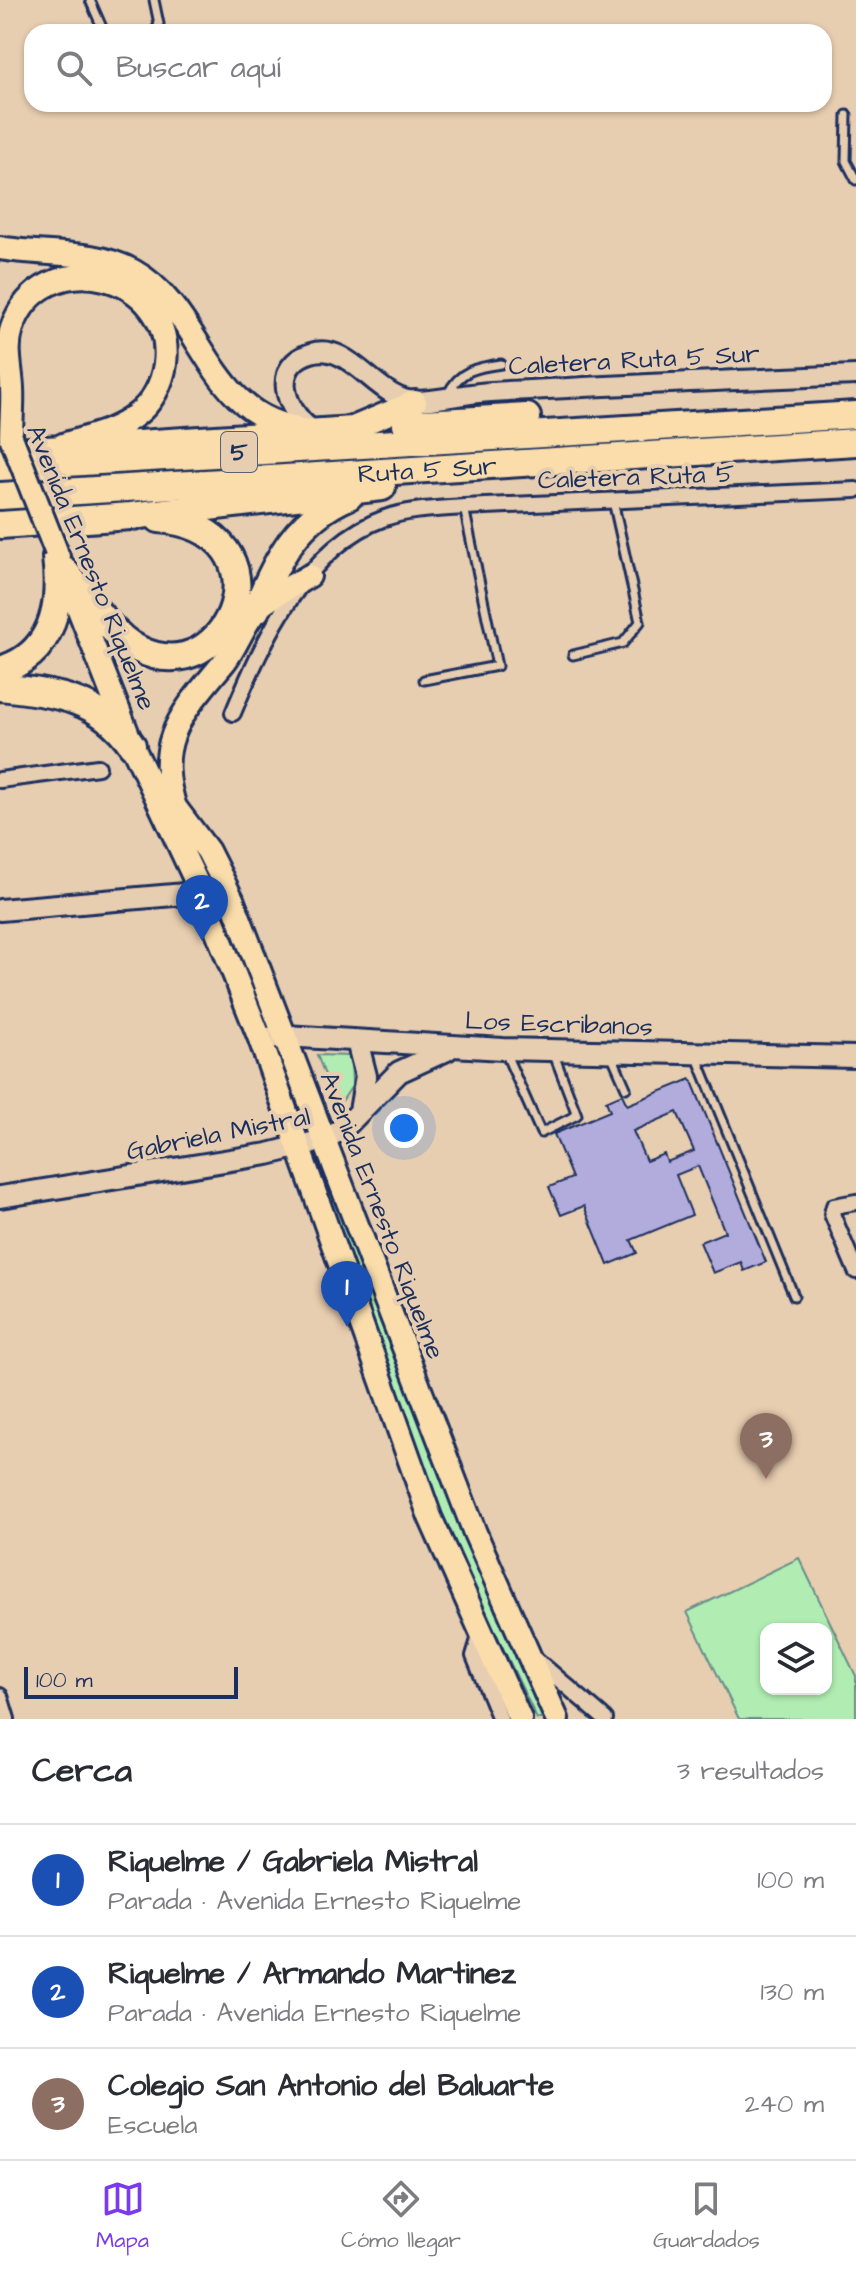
<!DOCTYPE html>
<html lang="es">
<head>
<meta charset="utf-8">
<style>
	:root { --surface:#fff; --page:#f7f7f7; --text:#2b2b33; --muted:#7c7c81; --line:#e1e1e2; --accent:#7c3aed }
	body { margin:0; font-family:"Architects Daughter",sans-serif; background:var(--page); color:var(--text) }
	.controls { position:absolute; right:24px; bottom:24px; display:grid; overflow:hidden; border-radius:16px; box-shadow:0 2px 6px #0004 }
	.controls button { width:72px; height:72px; display:grid; place-items:center; padding:0; border:0; border-bottom:2px solid var(--line); background:var(--surface); color:var(--text); font:40px sans-serif }
	.scale { position:absolute; left:24px; bottom:20px; width:214px; box-sizing:border-box; padding-left:8px; border:4px solid #1b2f5e; border-top:0; font-size:22px; line-height:28px; white-space:nowrap; color:#1b2f5e; -webkit-text-stroke:6px #e8ceb0; paint-order:stroke }
	.you { position:absolute; left:404px; top:1128px; width:28px; height:28px; margin:-20px; border:6px solid #fff; border-radius:50%; background:#1a73e8; box-shadow:0 0 0 12px #1a73e833 }
	.badge { display:grid; place-items:center; width:52px; height:52px; border-radius:50%; background:var(--accent); color:#fff; font-size:26px; font-weight:700 }
	.pin { position:absolute; translate:-50% -66px; filter:drop-shadow(0 2px 4px #0008) }
	.pin::after { content:''; position:absolute; top:42px; width:28px; height:24px; background:inherit; clip-path:polygon(0 0,100% 0,50% 100%) }
	.list { margin:0; padding:0; list-style:none }
	h2 { display:flex; justify-content:space-between; align-items:center; height:104px; margin:0; padding:0 32px; font-size:34px }
	h2 small { font-size:26px; font-weight:400; color:var(--muted) }
	.list li { display:grid; grid-template-columns:52px 1fr auto; gap:24px; align-items:center; box-sizing:border-box; height:112px; padding:0 32px; border-top:2px solid var(--line) }
	.list b { display:block; font-size:30px; white-space:nowrap }
	.list p { margin:0; font-size:26px; white-space:nowrap; color:var(--muted) }
	.list em { font-size:26px; font-style:normal; color:var(--muted) }
	.icon { flex:none; width:44px; height:44px; fill:none; stroke:currentColor; stroke-width:2; stroke-linecap:round; stroke-linejoin:round }
	.map { position:relative; flex:none; width:856px; height:1719px; overflow:hidden }
	.search { position:absolute; background:var(--surface); box-shadow:0 2px 6px #0004; left:24px; right:24px; top:24px; height:88px; display:flex; align-items:center; gap:20px; box-sizing:border-box; padding:0 28px; border-radius:24px; color:var(--muted); font-size:30px }
	.sheet { height:440px; background:var(--surface) }
	nav { display:flex; justify-content:space-around; align-items:center; box-sizing:border-box; height:112px; border-top:2px solid var(--line); background:var(--surface); font-size:22px; color:var(--muted) }
	nav a { display:grid; justify-items:center; gap:4px }
	nav .on { color:var(--accent) }
	.map>svg:first-child { display:block }
	.green { fill:#b1edb3; stroke:#668e88; stroke-width:2; fill-rule:evenodd }
	.building { fill:#b2acdd; stroke:#1b2f5e; stroke-width:2; fill-rule:evenodd }
	.lines { fill:none; stroke-linecap:round; stroke-linejoin:round }
	.service-casing { stroke:#1b2f5e; stroke-width:13 }
	.minor-casing { stroke:#1b2f5e; stroke-width:20 }
	.tertiary-casing { stroke:#1b2f5e; stroke-width:24 }
	.secondary-casing { stroke:#1b2f5e; stroke-width:26 }
	.primary-casing { stroke:#1b2f5e; stroke-width:28 }
	.motorway-casing { stroke:#1b2f5e; stroke-width:32 }
	.service { stroke:#e8ceb0; stroke-width:7 }
	.minor { stroke:#e8ceb0; stroke-width:14 }
	.tertiary { stroke:#e8ceb0; stroke-width:18 }
	.secondary { stroke:#e8ceb0; stroke-width:20 }
	.primary { stroke:#faddab; stroke-width:22 }
	.motorway { stroke:#faddab; stroke-width:26 }
	.primary-bridge-casing { stroke:#1b2f5e; stroke-width:28; stroke-linecap:butt }
	.primary-bridge { stroke:#faddab; stroke-width:22 }
	.labels { text-anchor:middle; stroke-width:8; stroke-linejoin:round; paint-order:stroke }
	.shield { fill:#e8ceb0; stroke:#585f77; stroke-width:2 }
	.shield-label { font-size:24px; font-weight:bold; fill:#1b2f5e }
	.street-label { font-size:26px; fill:#1b2f5e; stroke:#e8ceb0 }
</style>
</head>
<body>
<div class="map">
<svg width="856" height="1719" viewBox="0 0 856 1719">
	<rect width="100%" height="100%" fill="#e8ceb0"/>
	<filter id="ink" filterUnits="userSpaceOnUse"><feTurbulence type="fractalNoise" baseFrequency=".0125" numOctaves="2"/><feDisplacementMap in="SourceGraphic" scale="16" xChannelSelector="R" yChannelSelector="G"/><feConvolveMatrix kernelMatrix="1 2 1 2 8 2 1 2 1" color-interpolation-filters="sRGB"/></filter>
	<g filter="url(#ink)">
		<!-- green -->
		<path class="green" d="M317 1055 351 1056 352 1086 338 1107Z
			M318 1149 549 1719H537L447 1531 393 1391 309 1152Z
			M799 1558 856 1676V1719H739L687 1612ZM766 1629H826V1689H766Z"/>
		<!-- building -->
		<path class="building" d="M691 1079 766 1262 744 1271 741 1262 713 1273 700 1242 725 1232 698 1166 676 1175 692 1215 631 1240 637 1253 608 1265 584 1206 561 1215 549 1187 572 1178 554 1134 610 1111 606 1101 622 1094 627 1105ZM677 1112 694 1151 667 1162 664 1154 646 1161 633 1131Z"/>
		<g class="lines">
			<defs>
				<path id="service" d="M90 0 104 32
					M154 0 159 24 155 32
					M847 115 846 161 856 180
					M448 394C459 370 478 367 501 364
					M573 655 623 643 640 622 613 501
					M424 680 497 666 464 507
					M505 1052 541 1133 577 1115 553 1052
					M696 1055 794 1296
					M612 1056 626 1088"/>
				<path id="minor" d="M233 713C263 641 305 547 385 518 410 509 437 509 464 507L856 490
					M0 780 98 767
					M856 1202 834 1206 832 1214 856 1271
					M481 1633 474 1656 500 1719
					M533 1657 605 1719
					M0 1696 7 1719"/>
				<path id="tertiary" d="M311 429C284 409 271 365 311 353 351 340 378 403 418 401 442 400 466 393 491 392 612 385 734 380 856 375"/>
				<path id="secondary" d="M0 910 185 894 232 899
					M260 1039 285 1036 503 1049 856 1057
					M357 1041 366 1076 360 1111
					M0 1197 268 1154 324 1140 346 1126 399 1072 447 1050"/>
				<path id="primary" d="M0 248C44 256 93 249 133 271 202 309 207 411 293 427
					M11 437C11 421 13 404 12 388 11 367 5 349 12 328 42 240 176 273 165 364 162 384 152 403 136 415 115 432 87 437 63 445
					M0 451 353 428 415 402
					M69 584 132 745 203 896 260 1039 430 1517 520 1719
					M171 802 208 851 232 899 475 1533 557 1719
					M177 813C151 742 182 713 225 661 237 646 244 623 257 609 270 596 293 586 309 576"/>
				<g id="motorway">
					<path d="M406 424 527 417"/>
					<path d="M0 467 856 415"/>
					<path id="s1" d="M0 496 856 442"/>
					<path d="M0 525 131 516 382 487"/>
					<path d="M63 569C85 594 109 634 138 649 230 696 294 530 159 519"/>
					<path d="M256 610C276 560 297 518 349 496"/>
					<path d="M0 670C53 655 62 605 56 557"/>
					<path d="M0 687C53 693 99 697 132 745"/>
				</g>
			</defs>
			<!-- service casing -->
			<use href="#service" class="service-casing"/>
			<!-- minor casing -->
			<use href="#minor" class="minor-casing"/>
			<!-- tertiary casing -->
			<use href="#tertiary" class="tertiary-casing"/>
			<!-- secondary casing -->
			<use href="#secondary" class="secondary-casing"/>
			<!-- primary casing -->
			<use href="#primary" class="primary-casing"/>
			<!-- motorway casing -->
			<use href="#motorway" class="motorway-casing"/>
			<!-- service -->
			<use href="#service" class="service"/>
			<!-- minor -->
			<use href="#minor" class="minor"/>
			<!-- tertiary -->
			<use href="#tertiary" class="tertiary"/>
			<!-- secondary -->
			<use href="#secondary" class="secondary"/>
			<!-- primary -->
			<use href="#primary" class="primary"/>
			<!-- motorway -->
			<use href="#motorway" class="motorway"/>
			<defs>
				<path id="primary-bridge" d="M11 437 56 551"/>
			</defs>
			<!-- primary-bridge casing -->
			<use href="#primary-bridge" class="primary-bridge-casing"/>
			<!-- primary-bridge -->
			<use href="#primary-bridge" class="primary-bridge"/>
		</g>
	</g>
	<g class="labels">
		<!-- shield labels -->
		<rect class="shield" x="221" y="432" width="36" height="40" rx="6"/>
		<g class="shield-label">
			<text x="239" y="460">5</text>
		</g>
		<!-- street labels -->
		<g class="street-label">
			<text transform="translate(634 359) rotate(-3)" y="9">Caletera Ruta 5 Sur</text>
			<text dy="9" stroke="none"><textPath href="#s1" startOffset="428">Ruta 5 Sur</textPath></text>
			<text transform="translate(636 476) rotate(-2)" y="9">Caletera Ruta 5</text>
			<text transform="translate(92 567) rotate(68)" y="9">Avenida Ernesto Riquelme</text>
			<text transform="translate(559 1023) rotate(2)" y="9">Los Escribanos</text>
			<text transform="translate(218 1133) rotate(-11)" y="9">Gabriela Mistral</text>
			<text transform="translate(383 1215) rotate(69)" y="9">Avenida Ernesto Riquelme</text>
		</g>
	</g>
</svg>
<div class="controls">
<button><svg class="icon" aria-label="layers" viewBox="0 0 24 24"><path d="M12 4l9 5-9 5-9-5zM3 14l9 5 9-5"/></svg></button>
</div>
<div class="scale">100 m</div>
<div class="you"></div>
<div class="pin badge" style="left:347px;top:1327px;background:#1a4fb4">1</div>
<div class="pin badge" style="left:202px;top:941px;background:#1a4fb4">2</div>
<div class="pin badge" style="left:766px;top:1479px;background:#8d6e63">3</div>
<div class="search"><svg class="icon" aria-label="search" viewBox="0 0 24 24"><circle cx="10" cy="10" r="6"/><path d="M15 15l6 6"/></svg>Buscar aquí</div>
</div>
<section class="sheet">
<h2>Cerca<small>3 resultados</small></h2>
<ul class="list">
<li><span class="badge" style="background:#1a4fb4">1</span><div><b>Riquelme / Gabriela Mistral</b><p>Parada · Avenida Ernesto Riquelme</p></div><em>100 m</em></li>
<li><span class="badge" style="background:#1a4fb4">2</span><div><b>Riquelme / Armando Martinez</b><p>Parada · Avenida Ernesto Riquelme</p></div><em>130 m</em></li>
<li><span class="badge" style="background:#8d6e63">3</span><div><b>Colegio San Antonio del Baluarte</b><p>Escuela</p></div><em>240 m</em></li>
</ul>
</section>
<nav>
<a class="on"><svg class="icon" aria-label="map" viewBox="0 0 24 24"><path d="M3 6l6-2 6 2 6-2v14l-6 2-6-2-6 2zM9 4v14M15 6v14"/></svg>Mapa</a>
<a><svg class="icon" aria-label="directions" viewBox="0 0 24 24"><path d="M12 3l9 9-9 9-9-9zM9 14v-3h6M13 9l2 2-2 2"/></svg>Cómo llegar</a>
<a><svg class="icon" aria-label="saved" viewBox="0 0 24 24"><path d="M7 4h10v16l-5-4-5 4z"/></svg>Guardados</a>
</nav>
</body>
</html>
